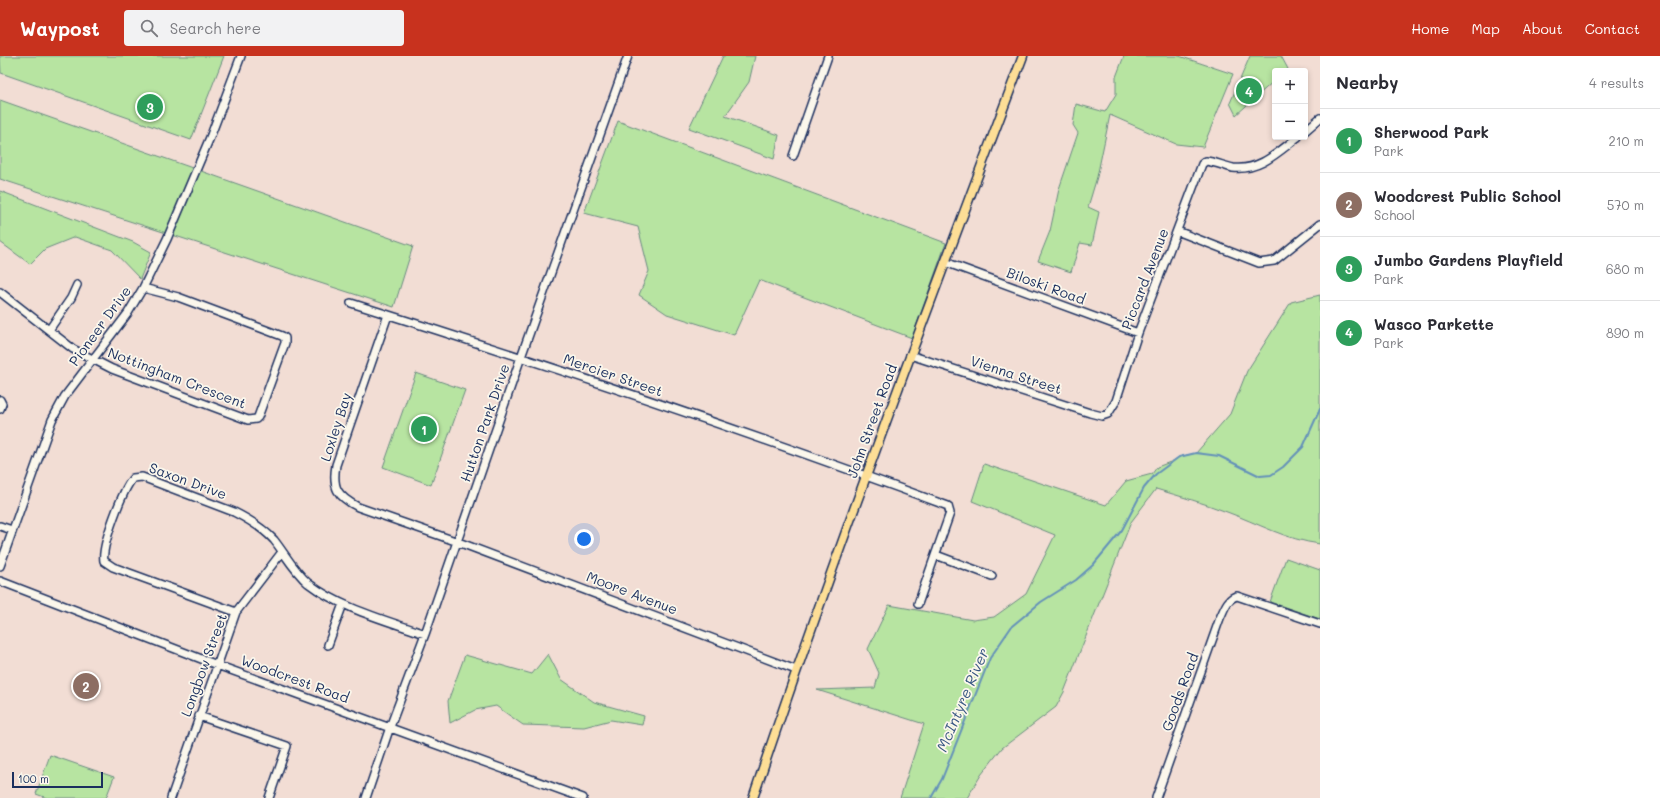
<!DOCTYPE html>
<html lang="en">
<head>
<meta charset="utf-8">
<style>
	:root { --surface:#fff; --page:#f2f2f3; --text:#2b2b33; --muted:#7c7c81; --line:#e1e1e2; --accent:#c8321e }
	body { margin:0; font-family:Mali,sans-serif; background:var(--page); color:var(--text) }
	.controls { position:absolute; right:12px; top:12px; display:grid; overflow:hidden; border-radius:4px; box-shadow:0 2px 6px #0003 }
	.controls button { width:36px; height:36px; display:grid; place-items:center; padding:0; border:0; border-bottom:1px solid var(--line); background:var(--surface); color:var(--text); font:20px sans-serif }
	.scale { position:absolute; left:12px; bottom:10px; width:91px; box-sizing:border-box; padding-left:4px; border:2px solid #1b2f5e; border-top:0; font-size:11px; line-height:14px; white-space:nowrap; color:#1b2f5e; -webkit-text-stroke:3px #fbf7ec; paint-order:stroke }
	.you { position:absolute; left:584px; top:483px; width:14px; height:14px; margin:-10px; border:3px solid #fff; border-radius:50%; background:#1a73e8; box-shadow:0 0 0 6px #1a73e833 }
	.badge { display:grid; place-items:center; width:26px; height:26px; border-radius:50%; background:var(--accent); color:#fff; font-size:13px; font-weight:700 }
	.pin { position:absolute; translate:-50% -50%; border:2px solid #fff; box-shadow:0 1px 4px #0006 }
	.list { margin:0; padding:0; list-style:none }
	h2 { display:flex; justify-content:space-between; align-items:center; height:52px; margin:0; padding:0 16px; font-size:17px }
	h2 small { font-size:13px; font-weight:400; color:var(--muted) }
	.list li { display:grid; grid-template-columns:26px 1fr auto; gap:12px; align-items:center; box-sizing:border-box; height:64px; padding:0 16px; border-top:1px solid var(--line) }
	.list b { display:block; font-size:15px; white-space:nowrap }
	.list p { margin:0; font-size:13px; white-space:nowrap; color:var(--muted) }
	.list em { font-size:13px; font-style:normal; color:var(--muted) }
	.icon { flex:none; width:22px; height:22px; fill:none; stroke:currentColor; stroke-width:2; stroke-linecap:round; stroke-linejoin:round }
	.map { position:relative; flex:none; width:1320px; height:742px; overflow:hidden }
	header { display:flex; align-items:center; gap:24px; box-sizing:border-box; height:56px; padding:0 20px; background:var(--accent); color:#fff }
	header strong { font-size:19px }
	nav { display:flex; gap:22px; margin-inline-start:auto; font-size:14px }
	.search { width:280px; height:36px; background:var(--page); display:flex; align-items:center; gap:10px; box-sizing:border-box; padding:0 14px; border-radius:4px; color:var(--muted); font-size:15px }
	main { display:flex }
	aside { flex:1; background:var(--surface) }
	.map>svg:first-child { display:block }
	.green { fill:#b7e4a1; stroke:#698a80 }
	.lines { fill:none; stroke-linecap:round; stroke-linejoin:round }
	.stream { stroke:#6491b9; stroke-width:2 }
	.minor-casing { stroke:#1b2f5e; stroke-width:10 }
	.major-casing { stroke:#1b2f5e; stroke-width:11 }
	.minor { stroke:#fbf7ec; stroke-width:7 }
	.major { stroke:#fdde96; stroke-width:8 }
	.labels { text-anchor:middle; stroke-width:3.5; stroke-linejoin:round; paint-order:stroke }
	.street-label { font-size:14px; fill:#1b2f5e; stroke:#fbf7ec }
	.water-label { font-size:15px; font-style:italic; fill:#395884; stroke:#fbf7ec }
</style>
</head>
<body>
<header>
<strong>Waypost</strong>
<div class="search"><svg class="icon" aria-label="search" viewBox="0 0 24 24"><circle cx="10" cy="10" r="6"/><path d="M15 15l6 6"/></svg>Search here</div>
<nav><a>Home</a><a>Map</a><a>About</a><a>Contact</a></nav>
</header>
<main>
<div class="map">
<svg width="1320" height="742" viewBox="0 0 1320 742">
	<rect width="100%" height="100%" fill="#f2ddd4"/>
	<filter id="ink" filterUnits="userSpaceOnUse"><feTurbulence type="fractalNoise" baseFrequency=".025" numOctaves="2"/><feDisplacementMap in="SourceGraphic" scale="8" xChannelSelector="R" yChannelSelector="G"/><feConvolveMatrix kernelMatrix="1 2 1 2 8 2 1 2 1" color-interpolation-filters="sRGB"/></filter>
	<g filter="url(#ink)">
		<!-- green -->
		<path class="green" d="M0 0H224L191 84 1 17Z
			M723 0H755L749 26 725 60 779 79 774 103 689 72Z
			M1124 0H1179L1233 18 1203 91 1176 88 1110 59 1097 121 1088 151 1099 156 1092 189 1080 187 1071 216 1038 205 1050 175 1059 133 1078 77 1073 69 1076 48 1105 56 1116 38V21Z
			M1250 0H1281L1288 13 1286 15H1275V24L1236 59 1230 47Z
			M0 44 413 190 394 251 0 123Z
			M618 65 946 187 912 282 759 224 734 279 667 258 639 239 649 215 638 171 584 157Z
			M0 135 133 186 151 196 140 223 112 194 75 181 45 193 30 208 0 186Z
			M1320 239V488C1287 484 1257 467 1227 456 1204 447 1179 440 1156 433L1131 466 1064 636 1056 651 1002 692 981 719 967 742H900L924 668 817 634 875 632 879 617 868 593 889 549 973 564 994 561 1026 538 1055 479 972 445 984 408 1106 449 1126 425 1152 418 1157 411 1173 405 1179 401 1196 397 1230 358 1247 315 1291 246Z
			M416 317 465 334 431 429 383 411Z
			M1286 502 1320 514V563L1270 546Z
			M548 598 561 623 594 646 644 660 642 669 611 664 584 671 523 669 496 650 475 654 450 667 448 645 465 599 532 618Z
			M50 699 114 721 106 742H47L36 738Z"/>
		<g class="lines">
			<!-- stream -->
			<path class="stream" d="M931 742 942 723 990 602 1012 570 1041 546 1076 524 1093 509 1122 474 1144 432 1156 418 1179 401 1196 397 1219 400 1260 420 1271 419 1283 411 1303 391 1320 353"/>
			<defs>
				<path id="minor" d="M1305 75 1320 62
					M793 100 828 0
					M1177 175 1259 207 1274 205 1320 168
					M945 206 1138 277
					M0 236 73 293 112 313 248 364 256 363 258 361 285 287V282L282 280 178 241 143 232
					M351 247C552 310 751 377 948 450L950 457 918 548
					M388 259 336 409C332 432 337 440 358 451L458 486 796 614
					M49 274 71 242 77 229
					M910 299 1090 357 1102 360 1108 358 1116 345 1138 277 1202 108 1206 105C1215 106 1224 110 1233 112 1260 115 1278 96 1298 81
					M0 344 2 348 0 353
					M0 470 12 474
					M936 499 992 520
					M0 510 52 364 65 340 128 257 143 232 167 183 211 79 241 0
					M0 525 217 609 583 742
					M236 556 113 511 104 505C101 490 123 433 133 422L142 421 234 456C248 463 263 472 274 484 285 498 294 515 308 527 342 553 386 564 425 578
					M328 589 343 548
					M199 660 287 690 269 742
					M171 742 236 556 282 496
					M366 742 390 671 425 578 521 301 628 0
					M1156 742 1220 562C1224 554 1227 542 1237 540L1320 568"/>
				<path id="major" d="M753 742C837 492 930 246 1023 0"/>
			</defs>
			<!-- minor casing -->
			<use href="#minor" class="minor-casing"/>
			<!-- major casing -->
			<use href="#major" class="major-casing"/>
			<!-- minor -->
			<use href="#minor" class="minor"/>
			<!-- major -->
			<use href="#major" class="major"/>
		</g>
	</g>
	<g class="labels">
		<!-- street labels -->
		<g class="street-label">
			<text transform="translate(1145 223) rotate(-69)" y="5">Piccard Avenue</text>
			<text transform="translate(1046 230) rotate(20)" y="5">Biloski Road</text>
			<text transform="translate(100 270) rotate(-54)" y="5">Pioneer Drive</text>
			<text transform="translate(613 319) rotate(19)" y="5">Mercier Street</text>
			<text transform="translate(1016 319) rotate(18)" y="5">Vienna Street</text>
			<text transform="translate(177 322) rotate(21)" y="5">Nottingham Crescent</text>
			<text transform="translate(872 365) rotate(-70)" y="5">John Street Road</text>
			<text transform="translate(485 367) rotate(-71)" y="5">Hutton Park Drive</text>
			<text transform="translate(336 371) rotate(-72)" y="5">Loxley Bay</text>
			<text transform="translate(188 425) rotate(20)" y="5">Saxon Drive</text>
			<text transform="translate(632 537) rotate(21)" y="5">Moore Avenue</text>
			<text transform="translate(204 609) rotate(-70)" y="5">Longbow Street</text>
			<text transform="translate(295 623) rotate(20)" y="5">Woodcrest Road</text>
			<text transform="translate(1180 636) rotate(-70)" y="5">Goods Road</text>
		</g>
		<!-- water labels -->
		<g class="water-label">
			<text transform="translate(963 644) rotate(-67)" y="5">McIntyre River</text>
		</g>
	</g>
</svg>
<div class="controls">
<button>+</button>
<button>−</button>
</div>
<div class="scale">100 m</div>
<div class="you"></div>
<div class="pin badge" style="left:424px;top:373px;background:#2e9e5b">1</div>
<div class="pin badge" style="left:86px;top:630px;background:#8d6e63">2</div>
<div class="pin badge" style="left:150px;top:51px;background:#2e9e5b">3</div>
<div class="pin badge" style="left:1249px;top:35px;background:#2e9e5b">4</div>
</div>
<aside>
<h2>Nearby<small>4 results</small></h2>
<ul class="list">
<li><span class="badge" style="background:#2e9e5b">1</span><div><b>Sherwood Park</b><p>Park</p></div><em>210 m</em></li>
<li><span class="badge" style="background:#8d6e63">2</span><div><b>Woodcrest Public School</b><p>School</p></div><em>570 m</em></li>
<li><span class="badge" style="background:#2e9e5b">3</span><div><b>Jumbo Gardens Playfield</b><p>Park</p></div><em>680 m</em></li>
<li><span class="badge" style="background:#2e9e5b">4</span><div><b>Wasco Parkette</b><p>Park</p></div><em>890 m</em></li>
</ul>
</aside>
</main>
</body>
</html>
